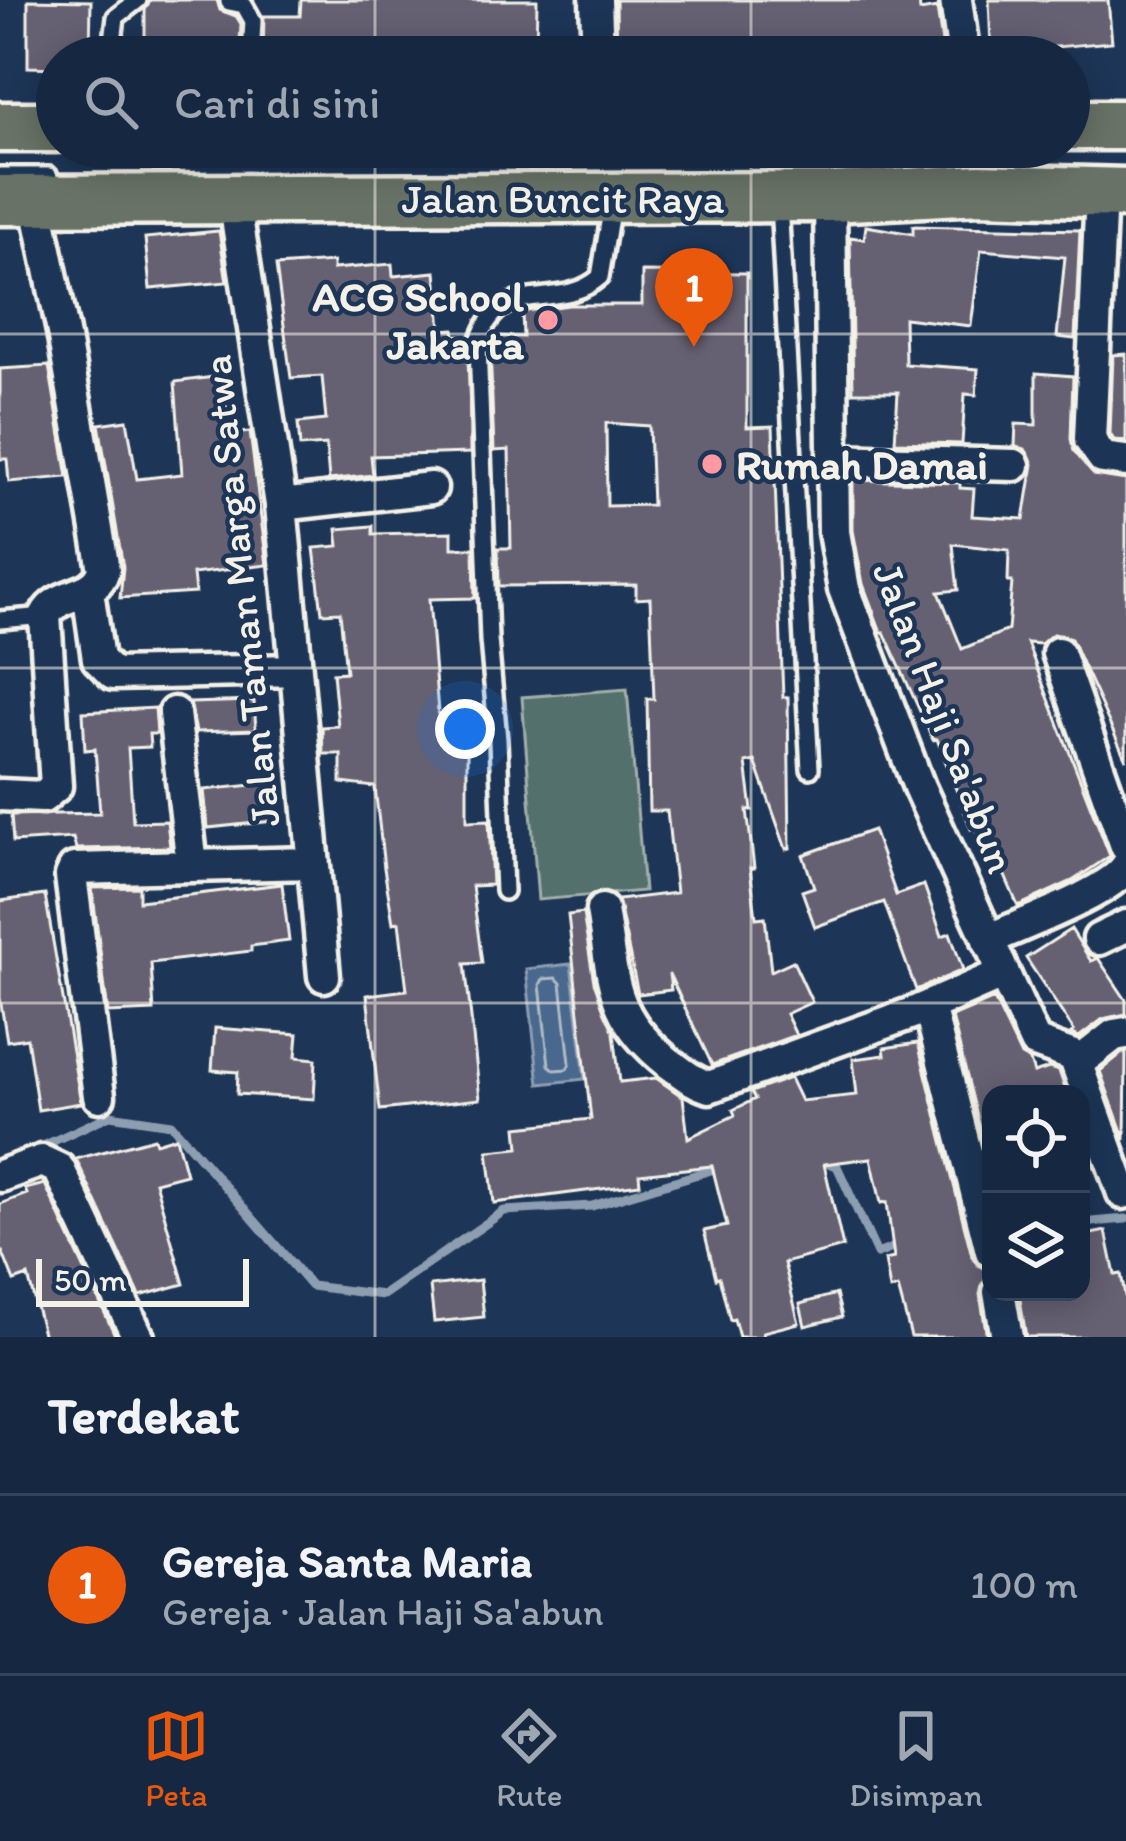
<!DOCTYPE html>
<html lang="id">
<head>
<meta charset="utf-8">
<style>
	:root { --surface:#162841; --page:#1f3048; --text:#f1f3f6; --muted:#9ea6b1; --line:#35445a; --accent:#ea580c }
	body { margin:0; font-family:Itim,sans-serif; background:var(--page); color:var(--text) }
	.controls { position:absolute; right:36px; bottom:36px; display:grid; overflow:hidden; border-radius:24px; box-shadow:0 6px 30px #0003 }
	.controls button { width:108px; height:108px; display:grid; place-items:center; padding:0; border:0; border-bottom:3px solid var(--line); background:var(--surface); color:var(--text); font:60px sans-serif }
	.scale { position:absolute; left:36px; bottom:30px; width:213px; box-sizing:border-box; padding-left:12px; border:6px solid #f4f1e8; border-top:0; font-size:33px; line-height:42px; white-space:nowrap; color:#f4f1e8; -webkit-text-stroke:9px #1d3557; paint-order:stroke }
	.you { position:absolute; left:465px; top:729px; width:42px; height:42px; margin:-30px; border:9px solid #fff; border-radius:50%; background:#1a73e8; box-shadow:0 0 0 18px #1a73e833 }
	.badge { display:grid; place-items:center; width:78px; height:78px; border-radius:50%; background:var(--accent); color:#fff; font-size:39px; font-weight:700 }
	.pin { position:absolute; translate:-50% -99px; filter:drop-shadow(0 3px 6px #0008) }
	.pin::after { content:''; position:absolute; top:63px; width:42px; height:36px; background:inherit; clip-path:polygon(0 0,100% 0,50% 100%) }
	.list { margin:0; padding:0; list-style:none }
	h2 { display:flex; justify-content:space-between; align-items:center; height:156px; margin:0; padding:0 48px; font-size:51px }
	h2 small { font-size:39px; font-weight:400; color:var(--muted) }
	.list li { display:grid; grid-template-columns:78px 1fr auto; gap:36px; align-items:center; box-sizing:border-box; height:180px; padding:0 48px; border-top:3px solid var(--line) }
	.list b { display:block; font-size:45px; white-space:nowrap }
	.list p { margin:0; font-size:39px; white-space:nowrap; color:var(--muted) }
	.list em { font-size:39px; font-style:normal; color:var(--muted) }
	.icon { flex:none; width:66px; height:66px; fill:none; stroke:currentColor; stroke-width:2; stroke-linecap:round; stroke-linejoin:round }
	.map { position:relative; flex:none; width:1126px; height:1337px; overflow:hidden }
	.search { position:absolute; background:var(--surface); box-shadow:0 6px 30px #0003; left:36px; right:36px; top:36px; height:132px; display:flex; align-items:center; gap:30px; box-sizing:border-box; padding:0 42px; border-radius:66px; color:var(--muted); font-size:45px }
	.sheet { height:336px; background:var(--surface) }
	nav { display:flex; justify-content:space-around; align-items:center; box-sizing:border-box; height:168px; border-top:3px solid var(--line); background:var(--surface); font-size:33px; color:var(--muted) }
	nav a { display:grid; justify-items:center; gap:6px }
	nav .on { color:var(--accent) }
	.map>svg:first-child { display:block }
	.green { fill:#526f6d; stroke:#a3b0aa; stroke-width:3 }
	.water { fill:#48678d; stroke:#8d9eb1; stroke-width:3 }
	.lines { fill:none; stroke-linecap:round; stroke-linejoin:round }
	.shore { stroke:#afbac4; stroke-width:3 }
	.stream { stroke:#8d9eb1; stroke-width:9 }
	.building { fill:#656172; stroke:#f4f1e8; stroke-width:3; fill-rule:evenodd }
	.service-casing { stroke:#f4f1e8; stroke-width:24 }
	.minor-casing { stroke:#f4f1e8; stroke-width:39 }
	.primary-casing { stroke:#f4f1e8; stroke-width:57 }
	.service { stroke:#1d3557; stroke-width:15 }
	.minor { stroke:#1d3557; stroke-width:30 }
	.primary { stroke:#687266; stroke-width:48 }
	.grid { fill:none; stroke:#f4f1e8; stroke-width:3; stroke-opacity:0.55 }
	.poi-dot { fill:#ff9aa2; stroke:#1d3557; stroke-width:4.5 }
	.labels { text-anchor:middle; stroke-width:9; stroke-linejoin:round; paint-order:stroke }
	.street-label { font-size:42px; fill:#f4f1e8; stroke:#1d3557 }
	.poi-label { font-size:42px; font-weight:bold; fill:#f4f1e8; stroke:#1d3557; text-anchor:end }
</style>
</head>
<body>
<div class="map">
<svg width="1126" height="1337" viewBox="0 0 1126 1337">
	<rect width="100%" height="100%" fill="#1d3557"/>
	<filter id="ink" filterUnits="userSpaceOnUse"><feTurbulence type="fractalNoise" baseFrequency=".00833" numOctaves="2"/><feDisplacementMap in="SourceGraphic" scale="24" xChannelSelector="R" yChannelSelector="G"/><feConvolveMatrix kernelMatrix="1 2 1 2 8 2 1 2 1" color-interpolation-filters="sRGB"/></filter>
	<g filter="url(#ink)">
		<!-- green -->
		<path class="green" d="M627 689 644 891 538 900 522 697Z"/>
		<!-- water -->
		<path class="water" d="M571 964 585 1079 539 1084 526 969Z"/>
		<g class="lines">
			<!-- shore -->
			<path class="shore" d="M556 978 561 983 570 1063 567 1069 555 1070 549 1065 540 985 543 979Z"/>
			<!-- stream -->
			<path class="stream" d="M32 1151 110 1115 171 1124 311 1286 383 1295 504 1211 592 1206 721 1167
				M817 1159 837 1166 877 1254 903 1244
				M1081 1223 1126 1219"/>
		</g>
		<!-- building -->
		<path class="building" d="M28 0 91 1 90 52 72 51V57H57V68L28 67Z
			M150 0H217L220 10 236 16 241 24 239 57H145V10Z
			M301 0H537L536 48 488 46 489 57H263L264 16H300Z
			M616 0H919L920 11 937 8 944 57H617Z
			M989 0H1108L1112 42 1055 47 1056 57H1034V47L991 48Z
			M866 226 913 234V226L1080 230 1075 339 1057 337 1065 257 981 250 971 326 904 318 905 364 978 369 976 395 965 394 962 444 895 442 898 392H853L850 237 864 239Z
			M219 231 227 282 150 289 145 238Z
			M333 262V269L392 264 393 276 436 272 441 330 454 329 455 335 469 336 470 453 371 456 373 475 329 480 326 445 300 447 298 423 326 420 322 376 291 378 276 266Z
			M642 272 747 273V427L773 426 783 697H788L790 848 786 849 755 761 746 763 752 810H747L754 868H750L756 918 765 917 771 971 793 961 812 1002 786 1014 796 1035 712 1065 669 974 671 990 638 994 618 900 676 893 667 811H649L647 699H654L650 598 636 599V585L499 586 498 548H511L509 450 494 451 490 346 495 336 523 337 522 312 533 310 569 305H642ZM606 423 649 426 652 505 607 506Z
			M1126 354V441L1114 440 1110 434 1113 355Z
			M49 366 68 477 9 482 7 459H0V369Z
			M1036 373 1073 376 1071 439 1074 451 1094 475 1126 480V760L1071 639 1053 634 1041 644 1027 643 1110 856 1074 880 1018 906 999 862 990 865 975 828 971 829 937 739 933 740 884 632H881L863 584 853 530V480L960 483V488L974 489 972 516 1024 519 1033 464 1025 449 1015 446 1016 424 1036 425ZM953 544 1009 550 1008 582H1012L1008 630 962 649 939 592 958 590Z
			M222 376 230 434 250 432 267 565 193 574 195 593 120 598 123 567 99 424 127 420 137 479 182 474 175 382Z
			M373 526V534L452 532V548H474L475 598 429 599 439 725H467V821L489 820 492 885 472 886 482 963 465 964 480 1099 380 1110 367 995 407 990 399 922 393 923 384 868 375 787 341 783V754H323L322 727 338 726 333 673 346 672 340 612 322 613 314 548 339 546 337 529Z
			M254 701 256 730 196 732 190 703Z
			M155 708 157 734H149L150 747 128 748 133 822 167 821 170 847 76 849 73 838 13 842 11 815 100 813 95 749 85 750 83 712Z
			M271 783 275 821 208 828 204 790Z
			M873 830 896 895 924 885 942 936 950 933 963 970 916 990 884 902 815 927 802 891 814 887 803 855Z
			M282 884 289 941 251 946V951L151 963 154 1011 108 1013 92 888 139 887V901Z
			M45 895 81 1103 38 1110 27 1038 7 1041 0 998V901Z
			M583 913 594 982 614 1033 620 1082 656 1078 683 1097 688 1138 735 1115 733 1110 755 1099 751 1092 790 1078 801 1101 857 1095 853 1059 885 1055 884 1048 918 1043 972 1256 978 1265 991 1270 980 1294 987 1337H911L898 1288 890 1290 885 1260 894 1258 887 1202 881 1203 871 1158 824 1164 843 1247 784 1263 799 1323 763 1332 764 1337H739L734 1319 730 1320 719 1277 716 1278 704 1231 727 1226 712 1166 639 1174 640 1184 494 1203 488 1151 519 1148 517 1127 591 1119 568 915Z
			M1071 929 1091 961 1098 958 1126 1000V1014L1103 1019 1079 1037 1071 1033 1074 1031 1026 958Z
			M994 999 1021 1056 1030 1061 1034 1073 1049 1068 1059 1071 1067 1094H991V1172L952 1017Z
			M215 1028 298 1034 296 1057 316 1059 314 1099 237 1094 238 1072 212 1070Z
			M1122 1053H1126L1125 1140 1100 1071Z
			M176 1137 186 1174 155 1182 184 1284 140 1296 76 1159 154 1138 156 1143Z
			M45 1184 116 1337H44L28 1276 14 1281 0 1246V1204L27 1194 25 1189Z
			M1106 1231 1115 1275 1121 1274 1126 1301V1337H1026L1019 1292H1081V1236Z
			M480 1280 484 1317 434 1322 430 1286Z
			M836 1294 842 1317 805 1326 800 1304Z"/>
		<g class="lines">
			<defs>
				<path id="service" d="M229 2 244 5 253 21 251 57
					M111 57 116 17 138 0
					M418 147H642
					M0 176H49
					M779 203 810 769
					M0 620 45 616
					M504 891 498 740 489 640 478 344C500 272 556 315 600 277L612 205"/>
				<path id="minor" d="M596 0 598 57
					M956 0 964 57
					M1101 192 1090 440 1103 458 1126 461
					M830 197 834 532 844 589 919 787 1035 1042 1074 1056 1123 1193
					M234 198 281 505 324 976
					M833 460 1014 465
					M281 505 431 488
					M88 591 98 659 113 674 296 670
					M1058 653 1126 846
					M174 713 192 865
					M0 795 43 797 56 786 45 616C58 590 95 600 104 570L63 332 36 201
					M602 910C614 980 609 1016 669 1063 682 1073 693 1082 709 1087L915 1012 1004 973
					M1099 939 1126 926
					M988 940C1020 925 1109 893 1126 867
					M929 1006 991 1251
					M1078 1063 1114 1035 1126 1033
					M99 1096 71 876 74 869 312 863
					M0 1176 42 1161 59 1169 138 1337
					M999 1292 1007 1337"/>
				<path id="primary" d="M1069 125H1126
					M0 127H57
					M0 200 830 197 980 189 1126 193"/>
			</defs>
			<!-- service casing -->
			<use href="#service" class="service-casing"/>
			<!-- minor casing -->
			<use href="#minor" class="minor-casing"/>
			<!-- primary casing -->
			<use href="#primary" class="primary-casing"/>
			<!-- service -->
			<use href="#service" class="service"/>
			<!-- minor -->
			<use href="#minor" class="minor"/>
			<!-- primary -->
			<use href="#primary" class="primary"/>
		</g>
	</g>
	<!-- grid -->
	<path class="grid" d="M375 0V57M751 0V57M375 147V1337M751 147V1337M0 334H1126M0 668H1126M0 1003H1126"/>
	<!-- markers -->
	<g class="poi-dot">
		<circle cx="548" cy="320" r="12"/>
		<circle cx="712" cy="464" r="12"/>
	</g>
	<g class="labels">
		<!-- street labels -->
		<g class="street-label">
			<text x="563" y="213">Jalan Buncit Raya</text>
			<text transform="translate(240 591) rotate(-96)" y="15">Jalan Taman Marga Satwa</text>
			<text transform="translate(945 717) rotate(69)" y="15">Jalan Haji Sa'abun</text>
		</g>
		<!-- poi labels -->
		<g class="poi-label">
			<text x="524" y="311">ACG School<tspan x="524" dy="48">Jakarta</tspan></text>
			<text x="736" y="479" text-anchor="start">Rumah Damai</text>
		</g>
	</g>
</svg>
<div class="controls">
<button><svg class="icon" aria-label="locate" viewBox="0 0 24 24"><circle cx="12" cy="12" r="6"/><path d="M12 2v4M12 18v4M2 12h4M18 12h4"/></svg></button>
<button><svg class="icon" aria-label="layers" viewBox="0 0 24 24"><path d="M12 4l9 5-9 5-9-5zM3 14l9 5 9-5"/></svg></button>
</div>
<div class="scale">50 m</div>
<div class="you"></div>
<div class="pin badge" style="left:694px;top:347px">1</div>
<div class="search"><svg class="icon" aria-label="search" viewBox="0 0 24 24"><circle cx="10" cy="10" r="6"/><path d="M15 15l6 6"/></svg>Cari di sini</div>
</div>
<section class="sheet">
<h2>Terdekat<small></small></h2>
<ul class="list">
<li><span class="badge">1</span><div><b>Gereja Santa Maria</b><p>Gereja · Jalan Haji Sa'abun</p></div><em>100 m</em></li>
</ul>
</section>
<nav>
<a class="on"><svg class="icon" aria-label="map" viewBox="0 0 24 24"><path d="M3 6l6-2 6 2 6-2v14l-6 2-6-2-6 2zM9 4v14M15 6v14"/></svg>Peta</a>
<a><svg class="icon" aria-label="directions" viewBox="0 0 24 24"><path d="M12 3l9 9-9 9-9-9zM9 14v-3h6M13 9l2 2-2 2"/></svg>Rute</a>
<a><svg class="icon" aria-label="saved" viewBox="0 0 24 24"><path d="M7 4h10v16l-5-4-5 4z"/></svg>Disimpan</a>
</nav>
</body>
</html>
